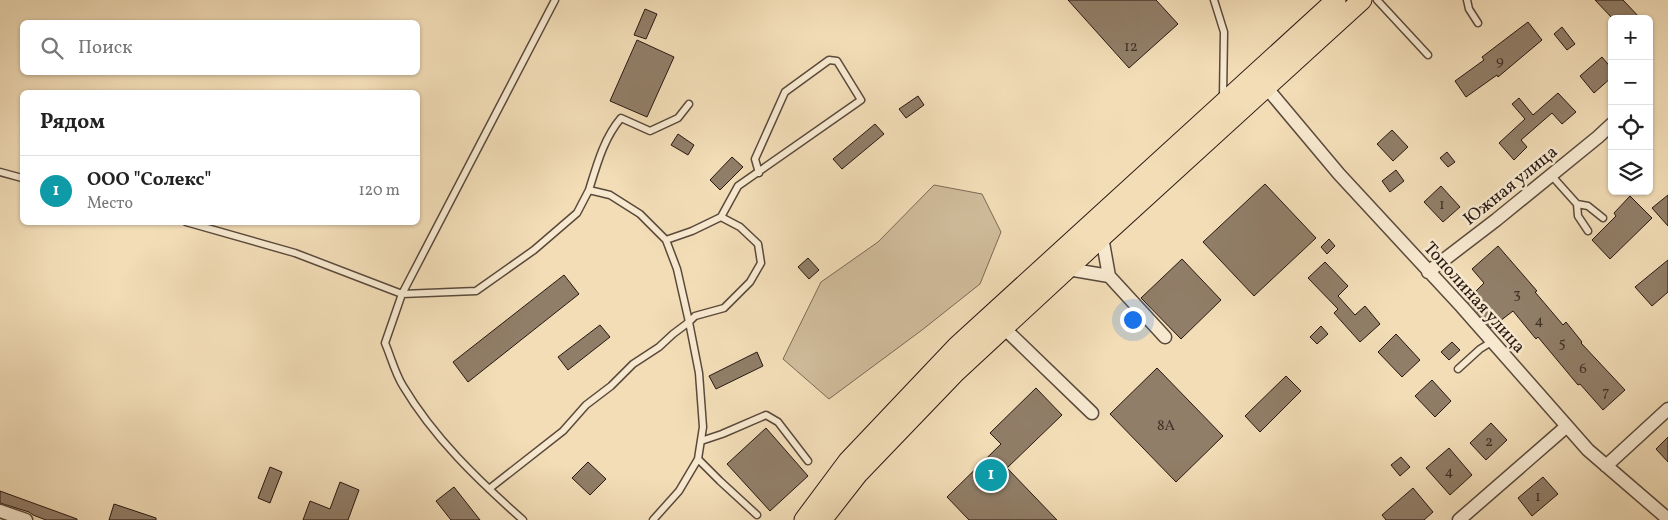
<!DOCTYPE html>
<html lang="ru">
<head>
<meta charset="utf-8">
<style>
	:root { --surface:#fff; --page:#f2f2f2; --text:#222; --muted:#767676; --line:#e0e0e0; --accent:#8f2418 }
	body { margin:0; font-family:Vollkorn,serif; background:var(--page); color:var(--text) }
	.controls { position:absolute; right:15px; top:15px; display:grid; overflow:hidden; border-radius:8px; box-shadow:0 1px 4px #0004 }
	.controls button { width:45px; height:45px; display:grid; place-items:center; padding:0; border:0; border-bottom:1px solid var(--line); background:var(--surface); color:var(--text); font:25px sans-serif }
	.you { position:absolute; left:1132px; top:319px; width:18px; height:18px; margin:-12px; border:4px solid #fff; border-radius:50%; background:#1a73e8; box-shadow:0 0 0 8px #1a73e833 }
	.badge { display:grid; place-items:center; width:32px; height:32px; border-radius:50%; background:var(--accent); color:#fff; font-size:16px; font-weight:700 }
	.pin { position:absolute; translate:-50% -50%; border:2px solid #fff; box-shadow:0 1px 5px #0006 }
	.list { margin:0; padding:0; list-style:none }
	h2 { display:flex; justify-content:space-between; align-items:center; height:65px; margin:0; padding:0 20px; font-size:21px }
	h2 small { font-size:16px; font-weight:400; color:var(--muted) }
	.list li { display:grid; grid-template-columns:32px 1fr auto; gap:15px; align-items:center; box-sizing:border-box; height:70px; padding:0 20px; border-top:1px solid var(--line) }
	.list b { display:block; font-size:19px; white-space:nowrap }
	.list p { margin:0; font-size:16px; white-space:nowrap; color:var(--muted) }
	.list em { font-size:16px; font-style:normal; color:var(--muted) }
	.icon { flex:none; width:28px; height:28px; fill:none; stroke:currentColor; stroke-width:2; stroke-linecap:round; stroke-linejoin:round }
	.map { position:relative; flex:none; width:1668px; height:520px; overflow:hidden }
	.search { position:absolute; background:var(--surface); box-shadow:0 1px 4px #0004; left:20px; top:20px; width:400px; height:55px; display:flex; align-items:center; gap:12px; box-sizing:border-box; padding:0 18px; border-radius:8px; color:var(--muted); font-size:19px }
	.panel { position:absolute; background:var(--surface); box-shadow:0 1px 4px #0004; left:20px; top:90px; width:400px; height:135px; border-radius:8px }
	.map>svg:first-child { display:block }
	.green { fill:#d0bc9b; stroke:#7c6a56 }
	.building { fill:#917e68; stroke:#281812 }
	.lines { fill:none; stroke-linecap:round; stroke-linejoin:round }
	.service-casing { stroke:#5a493b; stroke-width:9 }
	.minor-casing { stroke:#5a493b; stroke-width:15 }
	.primary-casing { stroke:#281812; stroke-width:21 }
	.service { stroke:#f7e9d0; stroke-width:6 }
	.minor { stroke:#f7e9d0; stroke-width:12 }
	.primary { stroke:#f2ddb7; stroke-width:19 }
	.labels { text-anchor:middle; stroke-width:5; stroke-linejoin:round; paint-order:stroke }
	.number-label { font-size:15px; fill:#423228 }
	.street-label { font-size:18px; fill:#281812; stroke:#f7e9d0 }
</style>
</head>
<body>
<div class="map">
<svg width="1668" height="520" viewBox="0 0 1668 520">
	<rect width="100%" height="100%" fill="#f2ddb7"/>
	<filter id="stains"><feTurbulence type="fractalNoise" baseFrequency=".004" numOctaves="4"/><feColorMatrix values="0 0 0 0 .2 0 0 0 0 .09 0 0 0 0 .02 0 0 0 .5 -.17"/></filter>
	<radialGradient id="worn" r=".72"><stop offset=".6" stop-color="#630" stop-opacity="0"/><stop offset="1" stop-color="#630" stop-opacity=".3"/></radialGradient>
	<!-- green -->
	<path class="green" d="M934 185 982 194 1001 232 980 284 922 330 829 399 783 359 821 282 878 242Z"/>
	<!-- building -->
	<path class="building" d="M1068 0H1156L1178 24 1129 68Z
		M1595 0H1623L1641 19H1613Z
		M645 9 657 14 646 39 634 35Z
		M1528 22 1542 40 1498 77 1497 75 1466 97 1455 81 1484 60 1482 57Z
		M1562 27 1575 44 1567 50 1554 34Z
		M637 40 674 57 647 117 610 101Z
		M1602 57 1612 69V77L1594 93 1580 76Z
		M1558 93 1576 112 1562 124 1552 113 1521 140 1527 147 1514 160 1499 143 1525 119 1512 104 1519 98 1533 115Z
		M918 96 924 105 906 118 899 109Z
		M875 124 884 134 842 169 833 159Z
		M1392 130 1408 147 1393 161 1377 144Z
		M678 134 694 145 688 155 671 145Z
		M1447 152 1455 162 1448 167 1440 158Z
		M732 157 743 167 720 190 710 180Z
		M1396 170 1404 181 1390 192 1382 181Z
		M1265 184 1316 238 1254 296 1203 242Z
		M1441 186 1460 207 1443 222 1424 202Z
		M1668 195V226L1652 208Z
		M1630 196 1652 218 1610 259 1592 240 1616 216 1614 213Z
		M1329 239 1335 246 1327 254 1321 247Z
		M1498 246 1537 291 1535 292 1563 325 1566 322 1582 342 1581 343 1625 390 1603 410 1580 384 1578 385 1538 337 1536 339 1513 311 1491 328 1467 300 1484 283 1472 269Z
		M808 258 819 270 809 279 798 267Z
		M1182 259 1221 300 1181 339 1141 298Z
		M1668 260V292L1652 306 1635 287Z
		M1325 262 1348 286 1338 296 1355 315 1365 306 1380 324 1360 342 1334 313 1338 309 1308 278Z
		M564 275 579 294 468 382 453 362Z
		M600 325 610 337 568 370 558 357Z
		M1321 326 1328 334 1317 344 1310 337Z
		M1396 334 1420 360 1402 377 1378 352Z
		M1452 342 1460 350 1449 360 1441 352Z
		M757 352 763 366 716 389 709 376Z
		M1157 368 1223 436 1176 482 1110 414Z
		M1286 376 1301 391 1260 432 1245 416Z
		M1432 380 1451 401 1435 417 1415 396Z
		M1036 388 1062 415 1007 468 1057 520H969L947 497 1001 444 990 433Z
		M1491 423 1507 440 1486 460 1470 443Z
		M766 428 808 476 770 511 727 464Z
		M1668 437V462L1656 449Z
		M1449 448 1472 475 1450 495 1426 468Z
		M1401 457 1410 467 1400 476 1391 465Z
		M588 462 606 479 590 495 572 478Z
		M270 467 282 472 270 503 258 498Z
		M1543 477 1558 494 1532 516 1518 498Z
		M340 482 359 490 348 520H303L310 501 330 509Z
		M454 487 480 520H451L436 501Z
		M1413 488 1433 512 1424 520H1386L1382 515Z
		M0 491 77 519V520H46L33 515 29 512 0 503Z
		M114 504 156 518V520H109Z"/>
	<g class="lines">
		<defs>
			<path id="service" d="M1214 0 1224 32 1223 97
				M1377 0 1428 55
				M1467 0 1469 9 1478 23
				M689 104 678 118 650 131 621 118C604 138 597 164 589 190L610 195 640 214 666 240 692 231 721 217 740 227 758 244 761 263 750 282 724 308 695 316 689 322 699 373 703 427 698 459 720 481 757 515
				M0 172 22 178
				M1551 175 1577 204 1588 206 1603 218
				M1577 204 1578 216 1588 231
				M721 217 738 186 861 100 837 61 829 60 785 92 755 159 759 173
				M186 222 295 253 402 294 555 0
				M1458 369 1480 349 1493 341
				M701 441 722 434 766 415 778 422 808 461
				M489 489 563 431 586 405 611 386 633 364 659 347 673 334 689 322 677 269 666 240
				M523 520C478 480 434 438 403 386 395 373 391 357 385 343L402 294 476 291 534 250 577 213 589 190
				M653 520 679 491 698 459"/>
			<path id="minor" d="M1266 87 1339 174 1462 307 1588 450 1668 519
				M1102 237 1109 276
				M1068 269 1109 276 1165 337
				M1428 272 1496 220 1598 137 1612 124
				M1004 328 1092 413
				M1606 466 1668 409
				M0 511 26 520
				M1459 520 1567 426"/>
			<path id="primary" d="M804 520 848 461 957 346 1336 0
				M822 520 858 474 956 372 1102 237 1362 0"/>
		</defs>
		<!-- service casing -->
		<use href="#service" class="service-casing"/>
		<!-- minor casing -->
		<use href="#minor" class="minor-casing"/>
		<!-- primary casing -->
		<use href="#primary" class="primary-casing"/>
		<!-- service -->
		<use href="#service" class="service"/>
		<!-- minor -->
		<use href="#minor" class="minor"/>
		<!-- primary -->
		<use href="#primary" class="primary"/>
	</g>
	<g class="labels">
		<!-- number labels -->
		<g class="number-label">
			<text x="1131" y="51">12</text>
			<text x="1500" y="65">9</text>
			<text x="1442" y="209">1</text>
			<text x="1517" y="298">3</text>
			<text x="1539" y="325">4</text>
			<text x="1562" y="347">5</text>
			<text x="1583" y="373">6</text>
			<text x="1606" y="396">7</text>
			<text x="1166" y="430">8А</text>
			<text x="1489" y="446">2</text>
			<text x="1449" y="476">4</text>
			<text x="1538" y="501">1</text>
		</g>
		<!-- street labels -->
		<g class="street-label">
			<text transform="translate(1510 185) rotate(-39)" y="6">Южная улица</text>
			<text transform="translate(1475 297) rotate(48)" y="6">Тополиная улица</text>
		</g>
	</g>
	<rect width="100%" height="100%" filter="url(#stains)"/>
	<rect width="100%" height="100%" fill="url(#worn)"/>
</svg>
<div class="controls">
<button>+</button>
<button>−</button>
<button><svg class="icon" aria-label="locate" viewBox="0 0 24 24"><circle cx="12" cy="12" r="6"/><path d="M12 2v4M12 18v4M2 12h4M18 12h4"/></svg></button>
<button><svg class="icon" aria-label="layers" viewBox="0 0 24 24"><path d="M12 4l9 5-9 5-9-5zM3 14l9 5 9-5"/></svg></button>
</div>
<div class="you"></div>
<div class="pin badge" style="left:991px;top:475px;background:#0f9aa8">1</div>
<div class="search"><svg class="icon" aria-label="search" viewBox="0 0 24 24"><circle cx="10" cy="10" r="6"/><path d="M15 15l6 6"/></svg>Поиск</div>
<section class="panel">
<h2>Рядом<small></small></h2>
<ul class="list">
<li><span class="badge" style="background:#0f9aa8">1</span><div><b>ООО &quot;Солекс&quot;</b><p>Место</p></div><em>120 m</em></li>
</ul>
</section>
</div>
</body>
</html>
